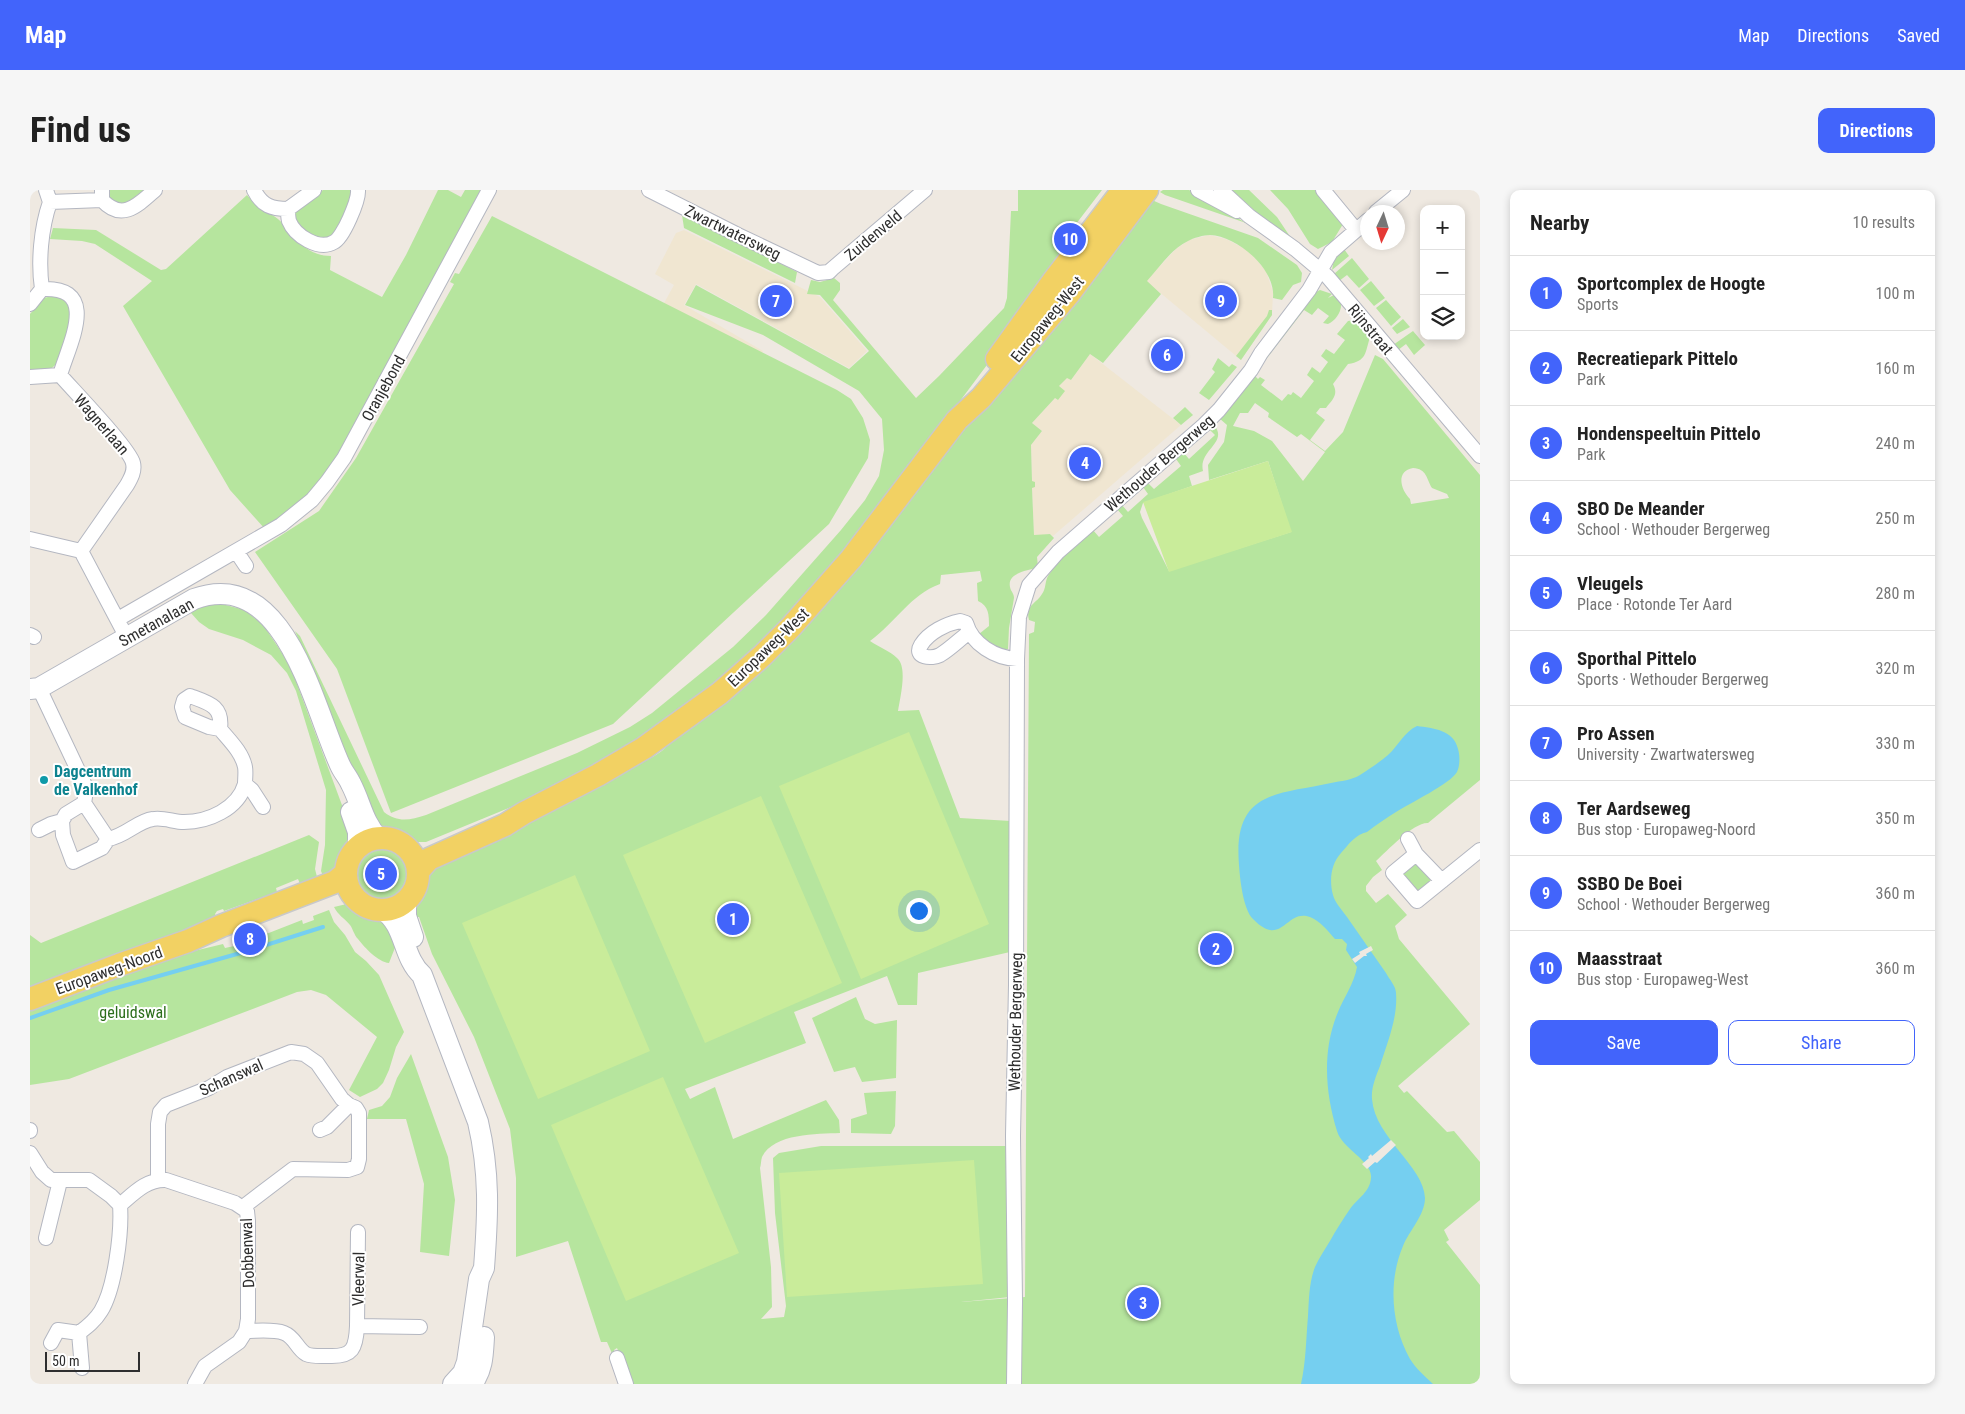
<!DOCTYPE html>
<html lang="en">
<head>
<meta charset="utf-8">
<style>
	:root { --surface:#fff; --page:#f6f6f6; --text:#222; --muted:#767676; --line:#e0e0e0; --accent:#4264fb }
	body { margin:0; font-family:"Roboto Condensed",sans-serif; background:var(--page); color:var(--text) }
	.controls { position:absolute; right:15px; top:15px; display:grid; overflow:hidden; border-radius:10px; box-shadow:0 2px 8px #0003 }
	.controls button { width:45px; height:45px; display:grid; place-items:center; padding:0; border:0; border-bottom:1px solid var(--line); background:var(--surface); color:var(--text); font:25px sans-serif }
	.compass { position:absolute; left:1330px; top:15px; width:45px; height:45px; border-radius:50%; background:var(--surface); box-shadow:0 2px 8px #0003; rotate:184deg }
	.scale { position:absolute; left:15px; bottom:12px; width:95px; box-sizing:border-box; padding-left:5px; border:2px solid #2e2e2e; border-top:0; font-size:14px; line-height:18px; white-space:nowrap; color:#2e2e2e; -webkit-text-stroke:4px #fff; paint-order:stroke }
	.you { position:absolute; left:888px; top:720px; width:18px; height:18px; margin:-12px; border:4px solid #fff; border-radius:50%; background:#1a73e8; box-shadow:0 0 0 8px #1a73e833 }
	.badge { display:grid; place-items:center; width:32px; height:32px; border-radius:50%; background:var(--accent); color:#fff; font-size:16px; font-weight:700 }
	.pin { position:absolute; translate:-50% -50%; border:2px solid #fff; box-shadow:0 1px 5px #0006 }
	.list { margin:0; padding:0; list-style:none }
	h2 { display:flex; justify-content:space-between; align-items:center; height:65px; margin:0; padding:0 20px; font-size:21px }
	h2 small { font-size:16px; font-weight:400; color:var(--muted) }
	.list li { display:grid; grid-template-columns:32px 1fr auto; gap:15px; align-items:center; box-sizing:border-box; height:75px; padding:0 20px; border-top:1px solid var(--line) }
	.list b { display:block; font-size:19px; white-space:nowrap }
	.list p { margin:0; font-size:16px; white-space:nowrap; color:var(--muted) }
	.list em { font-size:16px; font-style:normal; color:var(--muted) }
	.actions { display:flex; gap:10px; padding:15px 20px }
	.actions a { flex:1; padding:11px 0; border:1px solid var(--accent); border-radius:10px; text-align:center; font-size:18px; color:var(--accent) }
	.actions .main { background:var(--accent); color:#fff }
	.icon { flex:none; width:28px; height:28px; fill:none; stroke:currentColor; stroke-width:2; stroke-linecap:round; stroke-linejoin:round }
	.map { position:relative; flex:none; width:1450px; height:1194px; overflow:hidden; border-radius:10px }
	header { display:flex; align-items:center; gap:30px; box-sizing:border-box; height:70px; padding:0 25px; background:var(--accent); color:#fff }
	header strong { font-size:24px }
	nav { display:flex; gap:28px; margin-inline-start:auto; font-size:18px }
	.intro { display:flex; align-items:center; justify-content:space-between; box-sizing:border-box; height:120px; padding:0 30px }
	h1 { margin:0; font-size:35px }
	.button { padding:12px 22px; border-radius:10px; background:var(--accent); color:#fff; font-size:18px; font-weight:700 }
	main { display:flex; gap:30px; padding:0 30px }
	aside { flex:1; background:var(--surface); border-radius:10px; box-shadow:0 2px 8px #0003 }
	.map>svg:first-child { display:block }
	.education { fill:#f0e6d1 }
	.green { fill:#b6e59e; fill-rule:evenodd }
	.pitch { fill:#c9ec9a }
	.water { fill:#75cff0 }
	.pier { fill:#efe9e1 }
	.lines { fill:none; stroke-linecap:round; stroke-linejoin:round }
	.stream { stroke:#75cff0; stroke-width:4 }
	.street-casing { stroke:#b4b7c1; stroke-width:16 }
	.secondary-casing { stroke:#b4b7c1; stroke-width:22 }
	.primary-casing { stroke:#c9c9c9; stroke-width:25 }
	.street { stroke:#fff; stroke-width:14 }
	.secondary { stroke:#fff; stroke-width:20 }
	.primary { stroke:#f2d163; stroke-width:22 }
	.culture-dot { fill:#0f9aa8; stroke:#fff; stroke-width:2 }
	.labels { text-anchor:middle; stroke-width:4; stroke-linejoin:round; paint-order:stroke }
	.street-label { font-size:16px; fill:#2e2e2e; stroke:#fff }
	.culture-label { font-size:16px; font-weight:bold; fill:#0d838f; stroke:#fff; text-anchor:start }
	.park-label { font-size:16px; fill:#2c6e1b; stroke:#fff }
</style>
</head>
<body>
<header>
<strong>Map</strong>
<nav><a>Map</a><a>Directions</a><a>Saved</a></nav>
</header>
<div class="intro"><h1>Find us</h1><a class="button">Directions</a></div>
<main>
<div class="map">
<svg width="1450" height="1194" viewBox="0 0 1450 1194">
	<rect width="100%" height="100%" fill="#efe9e1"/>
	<!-- education -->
	<path class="education" d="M654 40 790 107 837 161 819 178 666 94 654 115 733 161 720 184 622 135 644 95 625 84 646 43Z
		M1179 45 1196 49 1219 61 1236 81 1243 102 1242 125 1211 170 1116 91 1146 59 1159 50Z
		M1060 164 1151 235 1023 346 1020 344 1004 346 1002 297 1005 292H1002L1001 255 1012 241 1002 233 1025 208 1028 210 1029 196 1037 187 1041 190Z"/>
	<!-- green -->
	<path class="green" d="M78 0H114L97 13H84L78 6Z
		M293 0H322C322 9 311 38 304 44 298 49 292 49 284 49L269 36 263 25 266 20Z
		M408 0H418L431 7 435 0H454L356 185 289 297 235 339 200 300 93 116 122 91 65 54 52 51 20 49 23 38 66 40 131 80 136 79 217 5C227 17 236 20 248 29 266 44 273 66 301 66L300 80 352 107 376 65Z
		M988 0H1072L1046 34 1050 37 1039 51 1037 50 1032 56 1036 59 1004 112 906 243 778 407 679 500 588 562 503 608 396 652H381L356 644 340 628 313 556 265 441 270 446 354 622C368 633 380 630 396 625L547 563 600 537 622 523 703 457 736 425 811 340 835 310 849 286 854 260 852 229 829 201 733 145 655 115 666 95 819 179 839 161 790 105 777 104 781 90 790 92 804 88 810 93V100L803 110 886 208 909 186 974 118 977 108 981 21H988Z
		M1133 0H1159L1216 33 1135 5 1130 2Z
		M1202 0H1219L1247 27 1261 48 1240 35Z
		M1240 0H1285L1313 34 1302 52 1288 59 1280 54 1258 19Z
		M1122 10 1131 14 1228 48 1267 75 1272 83 1271 92 1263 95 1252 110 1243 108C1246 79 1207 46 1180 45 1174 45 1163 48 1158 51 1141 59 1129 78 1117 91L1131 104 1073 173 1060 164 1041 190 1037 188 1029 196 1035 201 1028 210 1025 208 1002 233 1012 241 1001 255 1002 291 1005 292V297L1002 298 1004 345 1020 344 1024 348 1007 367 1008 377C998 381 977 382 980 397 981 402 984 403 984 408L979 438 978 459 970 460 950 448 949 444 959 436C959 425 959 416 948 411L947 393 952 391 950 381 911 385 910 394C880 405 865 433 840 451 849 457 860 461 867 468 878 477 870 508 868 521L889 520 930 628 981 631 980 762 888 783 887 815H868L857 786 764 822 776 853 655 899 660 909 685 897 703 949 796 910 809 930 810 943C787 944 744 943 732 967 731 970 731 975 730 978L741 1077 742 1117 731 1129 754 1127 756 1116 745 1023 743 968 749 963 791 956H981L980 1107 931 1112 995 1107 999 444 1004 442 1005 432 999 430C995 415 1006 414 1012 404 1016 399 1015 391 1018 386 1029 368 1048 354 1063 340L1069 347 1093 326 1087 319 1092 315 1098 322 1118 304 1113 297 1118 293 1124 299 1151 276 1146 269 1153 262 1159 269 1185 245 1179 239 1184 235C1199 253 1168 260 1173 281L1159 286 1162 296 1113 313 1110 322 1112 328 1139 381 1261 342 1238 271 1179 290 1178 275 1194 252 1197 235 1189 228 1224 185 1228 189 1230 187 1235 190 1231 195 1252 211 1258 204 1261 205 1263 202 1271 208 1284 191 1277 185 1282 177 1290 183 1298 172 1291 166 1296 159 1304 164 1315 150 1307 144 1318 131 1324 130 1340 147C1335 163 1337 171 1318 174L1303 194C1309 205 1302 210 1296 218H1290L1286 223 1295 230 1280 250 1295 261 1313 242 1345 165 1353 169 1450 285V590L1398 633C1384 632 1357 661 1346 671L1352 680 1343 687 1336 696V701L1346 713 1358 704 1377 725 1365 736 1369 749 1440 834 1368 896 1374 903 1377 901 1417 942 1424 941 1450 972V1010L1414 1040 1419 1050 1416 1052 1450 1095V1194H601L587 1158 584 1160V1168L577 1152H571L538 1051 486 1067V988L480 939 444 847 402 764 389 727H382C383 711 390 696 398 681L605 574C620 570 636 561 644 547L750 463 772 441 799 411 924 250ZM1225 213 1239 223 1238 227 1267 247 1271 244 1295 262 1273 291 1242 251 1224 241 1203 236 1210 223H1218ZM1383 278C1397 279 1396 288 1402 298L1417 304 1419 308 1381 314 1380 309C1370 299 1366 281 1383 278Z
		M653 23 767 82 765 93 654 38 652 25Z
		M462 26 807 200 821 209 833 228 840 250 838 268 799 334 583 534 361 623 307 479 225 362 289 321 326 268 424 94 420 92 425 83 429 84Z
		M1314 59 1319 66 1302 80 1304 69Z
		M1322 68 1339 89 1329 98 1317 85 1309 91 1304 84Z
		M1341 91 1355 108 1344 116 1330 100Z
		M1290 100 1302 104 1298 108 1304 105 1311 113C1312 122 1305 131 1298 134L1293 133 1299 126 1288 118 1282 125 1274 120 1230 177C1242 159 1273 107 1290 100Z
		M22 106C36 106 39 115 44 126 40 139 33 171 23 177 16 182 8 182 0 184V124L14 108Z
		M1356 110 1371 127 1361 136 1346 118Z
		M1239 120H1242V125L1211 170 1206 166 1237 126Z
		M1373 129 1380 137 1367 144 1362 138Z
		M1383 141 1395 155 1384 165 1376 154 1368 160 1363 155Z
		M1188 168 1199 177 1202 174 1207 177 1179 210 1169 203 1185 182 1182 179Z
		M1155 217 1163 225 1151 235 1143 228Z
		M188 413 215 420 234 436 260 475 319 634C319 648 321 665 310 677 307 681 298 684 293 686L291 681 295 655 296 600 266 501 257 483 241 465 213 450 179 439 169 432 161 423 165 418Z
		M279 645 289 652 285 679 287 687 270 694 268 689 246 698 247 702 194 721 193 719 187 721 185 724 186 728 0 801V745L11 753Z
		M325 684a27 27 0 1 1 54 0a27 27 0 1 1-54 0Z
		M1384 671 1400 687C1402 695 1394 698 1388 702L1372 687 1373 678Z
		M321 713 333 720 348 725 368 750 359 773C348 772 335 758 328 749 324 745 323 739 320 735 314 728 308 725 304 717Z
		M299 720 304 732 315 745 325 762 336 771 349 785 374 842 366 857 359 880 353 893 347 899 330 907 319 900 347 847 296 805 281 800 267 802 39 889 0 895V818L139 767 193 754 195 758 218 753V751L272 730 273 734 284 730 283 726Z
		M826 807 835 829 845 834 867 830 866 888 832 892 825 877 804 882 782 828Z
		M381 864 418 967 425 1010 419 1066 390 1062 394 994 376 929H337L339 920 352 916 360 907 367 888Z
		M866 901 865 936 861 944 821 943V929L837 924 834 903Z"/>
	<!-- pitch -->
	<path class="pitch" d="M1238 271 1262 342 1139 382 1113 312Z
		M879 542 959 734 831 789 749 596Z
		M731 606 812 793 675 853 593 665Z
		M545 685 620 861 508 909 432 733Z
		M633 887 709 1063 596 1111 521 935Z
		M944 970 953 1094 757 1107 749 983Z"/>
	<!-- water -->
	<path class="water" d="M1387 536C1403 538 1424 540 1428 559 1430 565 1430 576 1427 582 1420 594 1380 613 1366 622 1356 628 1346 635 1337 642 1326 644 1318 655 1311 663 1301 674 1299 690 1303 705 1305 713 1313 721 1317 727 1330 746 1343 764 1356 783 1359 789 1366 796 1366 803 1368 828 1357 853 1350 876 1346 886 1341 898 1342 909 1345 948 1394 976 1395 1008 1395 1025 1379 1041 1373 1056 1358 1091 1361 1135 1380 1169 1386 1179 1395 1186 1403 1194H1271C1276 1172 1276 1149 1278 1126 1279 1110 1279 1092 1285 1077 1289 1068 1295 1059 1300 1051 1306 1040 1313 1029 1320 1019 1328 1008 1340 1002 1341 988 1343 971 1312 959 1307 941 1295 902 1292 860 1308 822 1314 807 1324 794 1327 777L1316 760 1317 754 1312 749H1305C1298 741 1290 731 1280 727 1256 718 1252 759 1223 729 1213 719 1210 689 1209 675 1203 601 1245 605 1301 593 1311 591 1322 590 1330 585 1339 579 1350 572 1358 565 1369 555 1374 542 1387 536Z"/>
	<!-- pier -->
	<path class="pier" d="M1341 756 1343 760 1336 764 1337 766H1334L1325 773 1322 769 1330 764 1329 762Z
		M1361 950 1366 955 1347 973 1345 972 1337 979 1332 974 1339 968 1338 967 1341 964 1342 966Z"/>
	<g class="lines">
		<!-- stream -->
		<path class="stream" d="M0 828 79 800 214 762 293 737"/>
		<defs>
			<path id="street" d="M16 0 20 12 72 10
				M72 0V10C92 32 108 15 125 0
				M224 0C232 16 242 19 258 19
				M284 0 258 19C258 23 258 27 259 31 265 46 289 61 304 52 313 48 329 10 328 0
				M619 0 708 45 788 83 799 82 802 79 895 0
				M1168 0 1207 21
				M1191 0 1219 26 1265 59 1297 86 1450 266
				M1293 0 1326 40
				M1346 22 1373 0
				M12 99C71 96 39 154 30 185 43 200 100 259 103 273 105 281 101 288 97 295L51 361
				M0 114 12 99C8 72 11 38 20 12
				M0 187 30 185
				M0 349 51 361 97 448
				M206 361 216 376
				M88 429 251 335 282 310 297 292 314 268 459 0
				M938 443C929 450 920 459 910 465 902 469 883 468 891 455 899 442 916 434 930 431L936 433C942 454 965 468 987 469
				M0 445 4 447
				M9 498 54 593 56 601 54 613 78 649
				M190 539 179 537 155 527 152 517 154 510 160 506C179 513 193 516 190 539 199 550 212 562 215 577 216 582 215 589 215 594L222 600 233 617
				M32 631 33 645 43 672 72 658 78 649C96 646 107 631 123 629 133 627 144 632 154 632 178 632 208 619 215 594
				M9 640 21 634 32 631 36 624 54 613
				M1378 649 1386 664
				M1412 691 1386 664 1363 683 1387 711 1450 660
				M0 940V941
				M290 940 297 937 319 915
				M0 963 12 982 21 990H59L81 1006 90 1015C104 1003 117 989 136 990L205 1013 217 1021 218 1031V1129L216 1141 209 1152 175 1176 165 1194
				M128 990V934L130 922 136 915 179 898 197 887 261 862 274 864 287 873 312 909 319 915 326 918 329 923V969L327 977 318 980 263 979 213 1017
				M16 1048 30 991
				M327 1136 390 1137
				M216 1141C228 1141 243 1139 254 1143 265 1147 267 1159 276 1164 283 1167 291 1166 299 1166 323 1167 326 1158 327 1136L328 1042
				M49 1143 52 1178
				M21 1153 28 1140 49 1143C57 1137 65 1131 71 1121 85 1098 92 1042 90 1015
				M587 1168 596 1194
				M984 1194 985 1111 983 946 986 795 987 469 989 427 999 395 1028 362 1174 235 1189 220 1221 180 1231 163 1279 100 1301 62 1338 30"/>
			<path id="secondary" d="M0 499 9 498 164 409C256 376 283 517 310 575 313 582 318 587 321 594 331 613 333 632 348 648
				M321 622 328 642V657
				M376 710V726L383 747
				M353 720C376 735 372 767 392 785L448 932C460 983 458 1025 454 1078L449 1089 437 1172 433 1183 423 1194
				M442 1194C453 1180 453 1164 454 1147"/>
			<path id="primary" d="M967 169 1024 90 1093 0
				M316 684a36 36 0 1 1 72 0a36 36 0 1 1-72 0Z
				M388 681 399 669 475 635 494 623 568 585 614 558 690 503 732 466 760 438 821 369 927 230 951 208 1039 104 1117 0
				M0 809 89 775 158 751 191 736 305 692 316 683"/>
		</defs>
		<!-- street casing -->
		<use href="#street" class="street-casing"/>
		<!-- secondary casing -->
		<use href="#secondary" class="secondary-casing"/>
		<!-- primary casing -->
		<use href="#primary" class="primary-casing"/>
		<!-- street -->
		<use href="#street" class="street"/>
		<!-- secondary -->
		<use href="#secondary" class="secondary"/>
		<!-- primary -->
		<use href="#primary" class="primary"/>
	</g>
	<!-- markers -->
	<circle class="culture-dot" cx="14" cy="590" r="5"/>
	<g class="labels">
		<!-- street labels -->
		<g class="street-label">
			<text transform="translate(703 42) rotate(26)" y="6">Zwartwatersweg</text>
			<text transform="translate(843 45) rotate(-40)" y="6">Zuidenveld</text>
			<text transform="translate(1017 129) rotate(-51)" y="6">Europaweg-West</text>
			<text transform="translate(1341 139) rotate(50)" y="6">Rijnstraat</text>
			<text transform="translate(353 198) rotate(-61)" y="6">Oranjebond</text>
			<text transform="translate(72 234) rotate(49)" y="6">Wagnerlaan</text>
			<text transform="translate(1129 273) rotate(-41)" y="6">Wethouder Bergerweg</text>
			<text transform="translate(126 432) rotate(-29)" y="6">Smetanalaan</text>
			<text transform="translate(738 457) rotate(-44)" y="6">Europaweg-West</text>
			<text transform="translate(79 780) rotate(-20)" y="6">Europaweg-Noord</text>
			<text transform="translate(985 832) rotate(-89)" y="6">Wethouder Bergerweg</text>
			<text transform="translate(201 887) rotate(-24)" y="6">Schanswal</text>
			<text transform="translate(217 1063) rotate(-92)" y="6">Dobbenwal</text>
			<text transform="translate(328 1089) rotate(-89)" y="6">Vleerwal</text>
		</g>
		<!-- culture labels -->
		<g class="culture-label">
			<text x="24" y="587">Dagcentrum<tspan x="24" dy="18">de Valkenhof</tspan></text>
		</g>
		<!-- park labels -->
		<g class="park-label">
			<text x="103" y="828">geluidswal</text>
		</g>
	</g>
</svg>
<div class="controls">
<button>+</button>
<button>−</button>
<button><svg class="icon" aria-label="layers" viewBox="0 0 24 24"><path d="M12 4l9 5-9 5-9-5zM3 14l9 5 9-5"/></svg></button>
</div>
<svg class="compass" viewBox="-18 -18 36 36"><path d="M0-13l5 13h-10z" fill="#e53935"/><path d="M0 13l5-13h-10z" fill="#767676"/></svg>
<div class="scale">50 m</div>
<div class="you"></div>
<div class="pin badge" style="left:703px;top:729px">1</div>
<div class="pin badge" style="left:1186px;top:759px">2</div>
<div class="pin badge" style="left:1113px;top:1113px">3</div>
<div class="pin badge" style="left:1055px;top:273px">4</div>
<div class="pin badge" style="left:351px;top:684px">5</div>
<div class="pin badge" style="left:1137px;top:165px">6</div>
<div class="pin badge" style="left:746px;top:111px">7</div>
<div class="pin badge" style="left:220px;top:749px">8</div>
<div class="pin badge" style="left:1191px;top:111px">9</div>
<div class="pin badge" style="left:1040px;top:49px">10</div>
</div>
<aside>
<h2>Nearby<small>10 results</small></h2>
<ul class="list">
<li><span class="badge">1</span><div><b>Sportcomplex de Hoogte</b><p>Sports</p></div><em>100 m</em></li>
<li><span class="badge">2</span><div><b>Recreatiepark Pittelo</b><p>Park</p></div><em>160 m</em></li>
<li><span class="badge">3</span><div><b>Hondenspeeltuin Pittelo</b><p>Park</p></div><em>240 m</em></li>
<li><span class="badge">4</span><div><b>SBO De Meander</b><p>School · Wethouder Bergerweg</p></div><em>250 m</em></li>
<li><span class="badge">5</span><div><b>Vleugels</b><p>Place · Rotonde Ter Aard</p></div><em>280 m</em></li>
<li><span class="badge">6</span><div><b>Sporthal Pittelo</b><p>Sports · Wethouder Bergerweg</p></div><em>320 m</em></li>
<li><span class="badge">7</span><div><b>Pro Assen</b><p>University · Zwartwatersweg</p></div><em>330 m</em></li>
<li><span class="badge">8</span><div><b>Ter Aardseweg</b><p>Bus stop · Europaweg-Noord</p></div><em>350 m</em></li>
<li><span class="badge">9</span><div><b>SSBO De Boei</b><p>School · Wethouder Bergerweg</p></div><em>360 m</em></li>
<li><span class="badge">10</span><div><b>Maasstraat</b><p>Bus stop · Europaweg-West</p></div><em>360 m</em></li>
</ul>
<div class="actions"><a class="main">Save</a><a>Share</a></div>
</aside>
</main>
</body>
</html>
